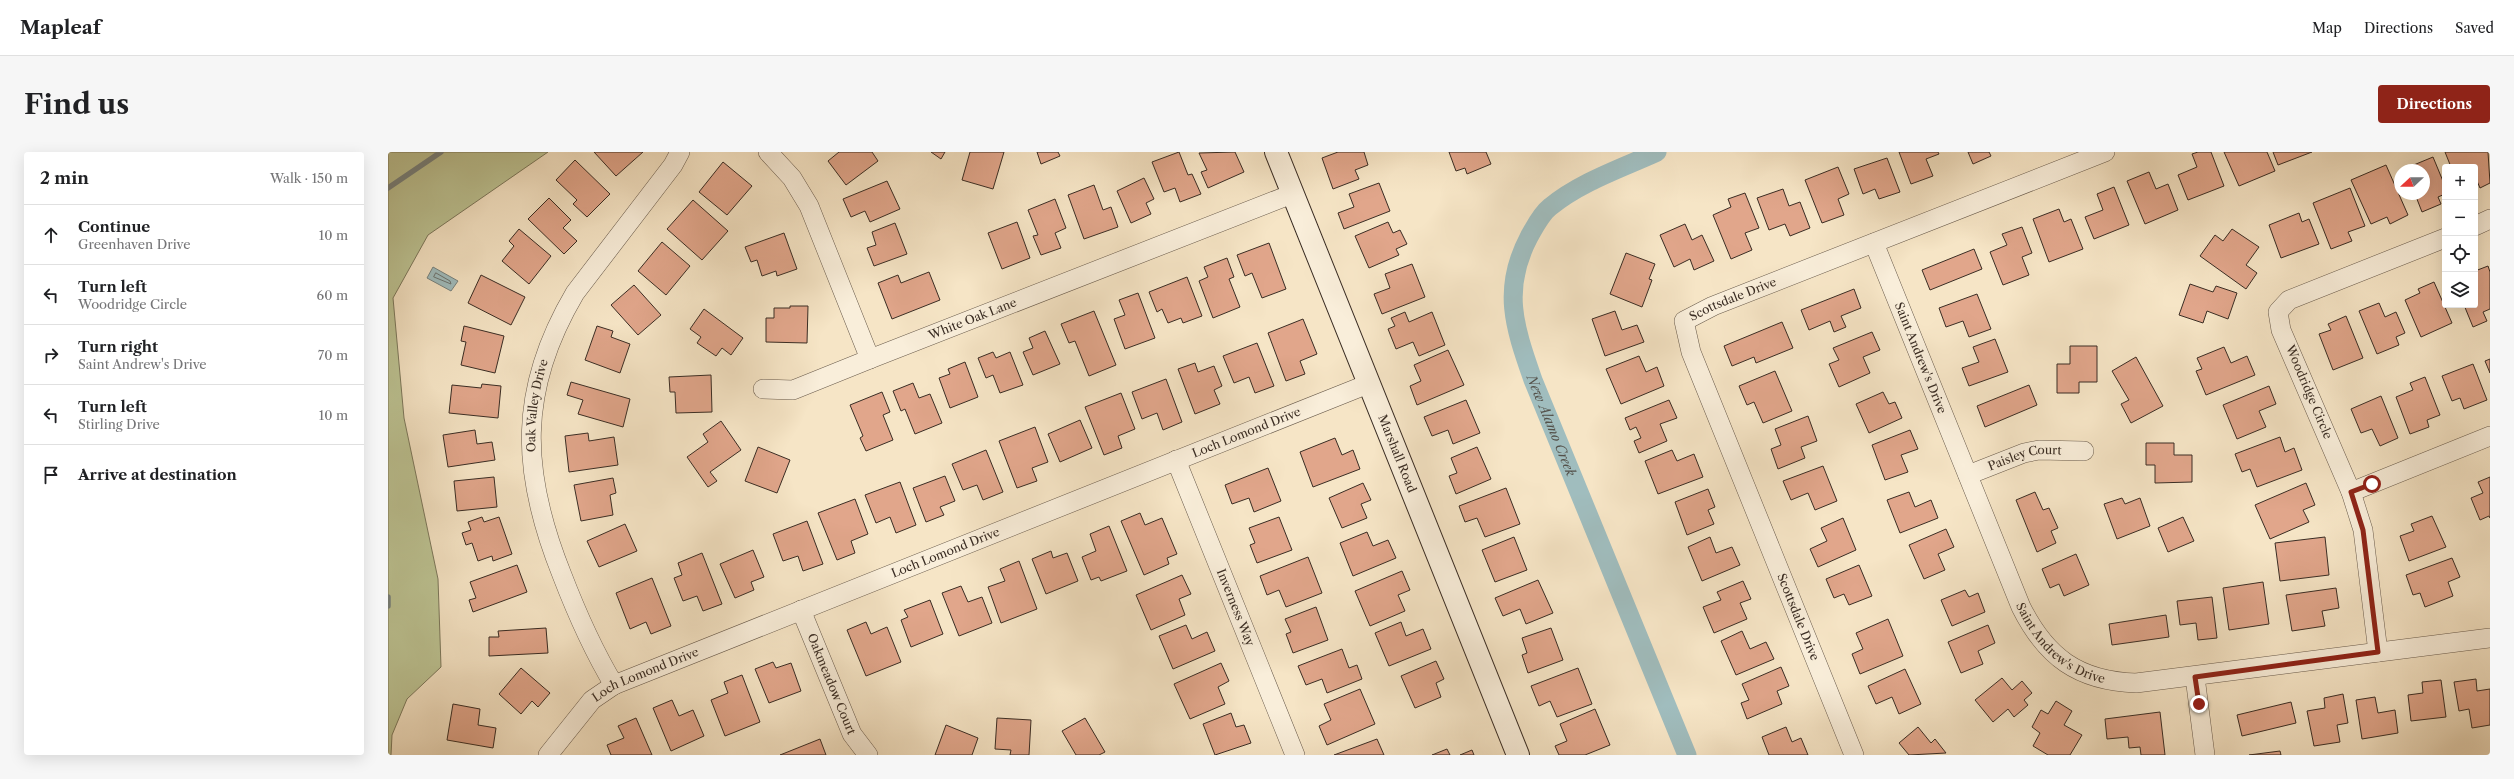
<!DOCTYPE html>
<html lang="en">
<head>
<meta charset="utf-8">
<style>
	:root { --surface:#fff; --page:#f6f6f6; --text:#202124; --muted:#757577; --line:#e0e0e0; --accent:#8f2418 }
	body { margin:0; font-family:"Libre Caslon Text",serif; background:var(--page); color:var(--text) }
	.controls { position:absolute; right:12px; top:12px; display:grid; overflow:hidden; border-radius:4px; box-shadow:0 4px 16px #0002 }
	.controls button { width:36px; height:36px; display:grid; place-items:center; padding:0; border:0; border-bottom:1px solid var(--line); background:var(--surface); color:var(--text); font:20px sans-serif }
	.compass { position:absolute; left:2006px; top:12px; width:36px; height:36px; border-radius:50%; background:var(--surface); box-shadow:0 4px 16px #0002; rotate:248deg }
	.stop { position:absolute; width:12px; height:12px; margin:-9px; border:3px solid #8f2418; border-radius:50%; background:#fff }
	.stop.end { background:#8f2418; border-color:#fff; box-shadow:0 1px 4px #0008 }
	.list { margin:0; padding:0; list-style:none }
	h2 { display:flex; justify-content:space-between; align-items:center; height:52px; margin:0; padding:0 16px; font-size:17px }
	h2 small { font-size:13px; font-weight:400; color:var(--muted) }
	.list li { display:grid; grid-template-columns:26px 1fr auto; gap:12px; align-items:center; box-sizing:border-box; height:60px; padding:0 16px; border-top:1px solid var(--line) }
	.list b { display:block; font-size:15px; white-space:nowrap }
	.list p { margin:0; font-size:13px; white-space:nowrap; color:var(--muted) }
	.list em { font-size:13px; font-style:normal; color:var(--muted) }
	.icon { flex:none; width:22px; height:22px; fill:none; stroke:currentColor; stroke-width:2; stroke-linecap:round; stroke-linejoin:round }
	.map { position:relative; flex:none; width:2102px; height:603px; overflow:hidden; border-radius:4px }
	header { display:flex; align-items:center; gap:24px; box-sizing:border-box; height:56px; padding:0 20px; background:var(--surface); border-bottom:1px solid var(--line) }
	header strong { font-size:19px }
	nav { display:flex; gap:22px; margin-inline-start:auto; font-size:14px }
	.intro { display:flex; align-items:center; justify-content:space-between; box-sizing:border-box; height:96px; padding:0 24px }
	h1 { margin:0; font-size:28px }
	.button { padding:10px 18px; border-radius:4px; background:var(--accent); color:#fff; font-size:14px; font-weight:700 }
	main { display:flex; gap:24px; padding:0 24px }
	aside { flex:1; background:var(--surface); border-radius:4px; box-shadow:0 4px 16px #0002 }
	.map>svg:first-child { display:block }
	.green { fill:#bdc494; stroke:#7c785c }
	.water { fill:#a0bdbe; stroke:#778380 }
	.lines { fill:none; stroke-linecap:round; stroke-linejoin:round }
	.shore { stroke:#6d7571; stroke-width:1 }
	.stream { stroke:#778380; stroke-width:5.5 }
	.canal { stroke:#a0bdbe; stroke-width:19 }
	.building { fill:#e1a68b; stroke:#3a2d24 }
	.street-casing { stroke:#695b4c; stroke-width:20 }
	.secondary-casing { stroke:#3a2d24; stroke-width:24 }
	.street { stroke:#f9eeda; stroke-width:19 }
	.secondary { stroke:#f9eeda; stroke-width:22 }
	.route { stroke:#8f2418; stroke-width:5 }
	.labels { text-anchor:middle; stroke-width:3; stroke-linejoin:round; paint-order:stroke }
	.street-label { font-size:12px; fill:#3a2d24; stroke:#f9eeda }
	.water-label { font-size:13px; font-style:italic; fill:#54514a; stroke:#f9eeda }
</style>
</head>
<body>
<header>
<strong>Mapleaf</strong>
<nav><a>Map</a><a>Directions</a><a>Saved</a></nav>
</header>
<div class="intro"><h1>Find us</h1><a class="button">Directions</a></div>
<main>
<aside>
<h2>2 min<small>Walk · 150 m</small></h2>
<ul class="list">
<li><svg class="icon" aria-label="ahead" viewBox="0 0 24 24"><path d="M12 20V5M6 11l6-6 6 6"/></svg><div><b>Continue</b><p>Greenhaven Drive</p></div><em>10 m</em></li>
<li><svg class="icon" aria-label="left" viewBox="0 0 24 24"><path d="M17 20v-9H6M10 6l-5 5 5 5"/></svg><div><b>Turn left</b><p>Woodridge Circle</p></div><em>60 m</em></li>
<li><svg class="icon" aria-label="right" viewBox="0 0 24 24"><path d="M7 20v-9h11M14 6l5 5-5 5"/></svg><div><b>Turn right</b><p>Saint Andrew's Drive</p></div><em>70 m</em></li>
<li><svg class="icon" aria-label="left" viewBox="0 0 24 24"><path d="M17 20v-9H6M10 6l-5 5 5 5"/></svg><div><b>Turn left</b><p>Stirling Drive</p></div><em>10 m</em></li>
<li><svg class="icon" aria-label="arrive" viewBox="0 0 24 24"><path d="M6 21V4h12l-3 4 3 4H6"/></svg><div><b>Arrive at destination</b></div></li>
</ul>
</aside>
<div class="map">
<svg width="2102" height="603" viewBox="0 0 2102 603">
	<rect width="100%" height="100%" fill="#f6e5c6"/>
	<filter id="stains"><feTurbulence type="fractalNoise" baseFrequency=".005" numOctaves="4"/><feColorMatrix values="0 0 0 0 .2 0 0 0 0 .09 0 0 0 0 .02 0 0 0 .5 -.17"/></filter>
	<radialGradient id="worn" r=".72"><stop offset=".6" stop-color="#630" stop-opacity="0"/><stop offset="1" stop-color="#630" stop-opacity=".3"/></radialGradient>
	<!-- green -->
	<path class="green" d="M0 0H160L40 83 5 146 16 266 50 427 53 515 19 547 4 583 3 603H0Z"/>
	<!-- water -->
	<path class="water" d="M45 115 70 129 63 139 39 126Z"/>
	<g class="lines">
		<!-- shore -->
		<path class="shore" d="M48 121 62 129 63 132 46 125Z"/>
		<!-- stream -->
		<path class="stream" d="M0 36 53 0
			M0 445V454"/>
		<!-- canal -->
		<path class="canal" id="s1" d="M1269 0C1234 16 1192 30 1162 55 1153 62 1146 76 1141 85 1113 138 1127 176 1145 228L1299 603"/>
	</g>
	<!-- building -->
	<path class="building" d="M206 0H255L228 24Z
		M451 0H484L490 9 458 33 440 9Z
		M543 0H557L553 7Z
		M582 0H616L605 37 574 28Z
		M649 0H670L672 4 653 12Z
		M791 0 800 23 804 22 813 42 792 50 787 36 776 40 764 10Z
		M847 0 856 20 820 36 813 20 819 18 811 1Z
		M950 0H976L980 13 967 18 971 27 945 37 934 6Z
		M1061 0H1098L1103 12 1079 22 1077 16 1068 19Z
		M1511 0H1550L1551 2 1538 7 1545 24 1523 32Z
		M1580 0H1601L1603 4 1585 12Z
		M1810 0H1823L1836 34 1800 48 1790 23 1809 15 1804 2Z
		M1836 0H1879L1887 19 1851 34Z
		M1885 0H1924L1890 13Z
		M2057 0H2100L2102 31 2092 36 2089 29 2087 30V15H2063Z
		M2045 5 2057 34V42L2050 45 2053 52 2034 60 2027 42H2036V18L2016 17Z
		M1499 6 1512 40 1491 47 1487 37 1475 42 1466 17Z
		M187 8 222 42 199 65 185 52 189 48 168 28Z
		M335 10 364 34 339 63 311 40Z
		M1998 13 2020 63 2002 72 1999 65 1983 72 1963 28Z
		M1450 15 1461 42 1450 47 1456 63 1434 71 1417 28Z
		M1761 20 1768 37 1780 32 1790 58 1757 72 1739 29Z
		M756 26 766 47 758 51 763 62 743 71 729 39Z
		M499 29 512 57 482 70 477 59 463 65 455 47Z
		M991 31 1002 59 956 77 950 61 966 55 961 42Z
		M706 33 715 58 723 55 730 75 696 87 680 43Z
		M1726 35 1741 73 1706 87 1697 65 1715 58 1709 42Z
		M1962 36 1977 74 1960 80 1964 89 1943 97 1925 51Z
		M1395 37 1401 54 1412 50 1422 76 1402 84 1397 72 1381 78 1369 46Z
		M1357 41 1371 76 1357 81 1364 98 1343 107 1325 63 1343 55 1340 47Z
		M161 46 183 68 175 76 189 89 176 102 140 67Z
		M667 47 678 76 667 81 673 96 653 103 645 84 650 83 640 58Z
		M305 48 340 79 314 108 279 77Z
		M1671 57 1676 70 1683 67 1695 97 1661 110 1645 67Z
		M1911 61 1914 70 1921 67 1931 92 1893 106 1881 73Z
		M629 70 642 106 614 117 600 81Z
		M1000 70 1005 81 1012 78 1019 92 1008 97 1011 103 981 116 967 84Z
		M507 71 519 102 486 114 479 96 488 93 484 80Z
		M1297 72 1304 88 1314 83 1326 109 1306 118 1302 107 1286 115 1272 83Z
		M1634 75 1644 101 1634 105 1641 123 1615 133 1602 100 1619 93 1614 82Z
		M131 77 163 104 141 132 114 109 126 94 121 89Z
		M1844 77 1871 95 1858 113 1869 121 1858 137 1812 104 1827 83 1835 89Z
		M396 81 409 117 389 124 388 119 374 124 369 108 363 110 357 95Z
		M274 90 302 114 278 143 250 119Z
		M881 91 898 137 874 146 864 121 857 124 849 103Z
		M1586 97 1594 117 1542 138 1534 118Z
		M1238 101 1267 112 1261 127 1264 128 1254 155 1222 142Z
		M839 106 846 125 841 127 852 155 825 166 811 129 820 125 816 115Z
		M1024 112 1037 145 994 162 986 142 1002 136 997 122Z
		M2100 114 2102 120V157L2095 160 2099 169 2085 175 2076 153H2087V119Z
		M541 120 552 148 504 167 490 131 510 123 513 131Z
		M93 123 137 145 123 173 80 151Z
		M799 125 814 164 795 171 793 166 780 171 774 157 769 160 761 140Z
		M2046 130 2064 171 2033 185 2017 148 2032 141 2030 137Z
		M1802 132 1825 140 1828 134 1849 141 1840 167 1819 159 1815 171 1791 163Z
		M246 133 273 163 250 183 223 153Z
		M1466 137 1473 156 1453 164 1458 175 1446 180 1442 169 1421 178 1413 158Z
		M750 141 767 186 737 197 726 167 737 163 731 148Z
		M1589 142 1603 177 1581 185 1575 169 1558 175 1551 156Z
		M1991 151 1997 165 2008 160 2017 181 2008 185 2011 193 1989 202 1971 159Z
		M402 154H420L419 191 378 190V166H386V156H402Z
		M316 157 355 186 343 203 334 196 328 204 309 191 313 185 302 177Z
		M706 159 728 213 701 224 687 189 681 191 673 172Z
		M1227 159 1234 178 1249 173 1256 190 1217 204 1204 167Z
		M1017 160 1021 170 1044 160 1057 193 1031 204 1025 190 1008 197 1000 177 1007 174 1003 166Z
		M1958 164 1975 206 1945 218 1931 182 1943 178 1940 172Z
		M915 167 929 202 912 209 917 222 898 229 880 181Z
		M1394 170 1405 196 1368 211 1366 205 1344 214 1336 194Z
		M76 174 116 184 107 221 73 213 78 190 73 189Z
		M209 174 225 179 223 185 242 192 232 221 197 208Z
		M657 179 672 212 645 223 635 200 645 196 641 186Z
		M1484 180 1492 198 1475 205 1482 221 1451 235 1441 212 1451 208 1445 196Z
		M1607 187 1620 220 1581 234 1574 216 1591 210 1585 195Z
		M869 191 886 234 867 241 861 225 846 231 835 204Z
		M1682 194H1709V230H1691V241H1669V212H1682Z
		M1836 195 1843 211 1859 204 1867 223 1818 243 1808 219 1814 217 1809 206Z
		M1060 198 1076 233 1029 253 1022 234 1033 229 1026 213Z
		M605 200 608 206 622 200 635 233 612 241 605 223 598 226 590 206Z
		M1251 204 1258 220 1269 215 1276 234 1233 252 1218 217Z
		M1748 205 1775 254 1743 271 1733 252 1741 248 1724 219Z
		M2102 207V221L2097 209Z
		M577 210 590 245 562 256 551 226 562 222 560 217Z
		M807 211 810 220 826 214 834 234 826 238 832 252 807 262 790 217Z
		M2085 212 2099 248 2076 257 2072 246 2064 249 2054 224Z
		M1387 219 1404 259 1375 271 1366 250 1359 253 1351 234Z
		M323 223 324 260 288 261 287 240H282L281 225Z
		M2037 225 2052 263 2039 268 2041 275 2022 282 2008 245 2025 238 2022 231Z
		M778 227 794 270 775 278 769 261 754 267 744 240Z
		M183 230 242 247 235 275 190 262 195 248 179 243Z
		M525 231 531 246 542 242 554 271 527 282 517 257 513 259 505 239Z
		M94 232 113 234 110 266 61 261 64 233 93 236Z
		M1641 233 1649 253 1597 275 1589 254Z
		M1881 234 1888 252 1871 259 1878 275 1849 287 1835 253Z
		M494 240 502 260 495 263 505 288 478 299 472 286 475 284 462 253Z
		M1495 240 1501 252 1507 250 1514 266 1481 281 1468 252Z
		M733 241 747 277 730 284 734 296 716 303 697 255Z
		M1993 244 2010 286 1992 294 1984 277 1973 281 1963 257Z
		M1078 248 1092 281 1065 292 1060 278 1044 284 1036 265Z
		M1281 248 1289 266 1272 272 1279 289 1251 301 1246 289 1253 286 1248 275 1242 278 1237 266Z
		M1420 264 1429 289 1413 295 1417 306 1390 317 1383 297 1393 293 1387 277Z
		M692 268 704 296 672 310 660 282Z
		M333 269 353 298 322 320 329 329 320 335 299 305 320 290 315 282Z
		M647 275 660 310 644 316 649 329 629 336 611 289Z
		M87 278 89 292 104 290 107 308 60 315 55 283Z
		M1522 278 1530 297 1513 303 1520 320 1497 328 1484 293Z
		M200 281 201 289 226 285 230 313 181 320 177 284Z
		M1892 285 1897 300 1906 296 1914 318 1869 335 1862 317 1854 320 1847 302Z
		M947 286 954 303 965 298 972 317 925 335 912 300Z
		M1758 291H1786V303H1804V330L1767 331V313H1758Z
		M370 295 402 308 389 341 357 329Z
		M1089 295 1103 327 1068 342 1061 324 1069 321 1063 306Z
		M598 298 615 340 595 348 589 333 575 338 564 312Z
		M1284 298 1289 309 1306 302 1315 325 1270 342 1257 309Z
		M1435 314 1449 349 1427 358 1420 341 1403 348 1395 329Z
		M880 316 893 349 866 360 861 346 844 352 837 333Z
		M557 324 567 349 552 355 556 363 538 370 525 336Z
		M106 325 109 355 69 359 66 329Z
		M2102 325V366L2101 364 2092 368 2083 346 2095 341 2090 330Z
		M225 326 228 341 222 343 225 363 193 369 186 333Z
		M512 330 528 373 508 381 502 365 488 371 477 343Z
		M975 331 983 348 973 352 979 366 954 376 941 346Z
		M1918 331 1927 353 1915 358 1921 370 1882 387 1867 353Z
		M1118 336 1132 372 1097 385 1089 366 1077 370 1071 354Z
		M1320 337 1327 355 1320 358 1326 372 1299 383 1287 350Z
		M1521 340 1527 355 1543 348 1550 366 1512 381 1499 348Z
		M1647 340 1655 358 1661 356 1670 376 1663 379 1668 391 1649 400 1628 348Z
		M1734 346 1737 352 1752 346 1762 374 1729 387 1716 352Z
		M467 347 480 382 463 389 467 401 449 408 430 361Z
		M752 361 757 373 774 366 789 402 779 406 781 412 756 423 733 369Z
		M2044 364 2058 395 2021 409 2012 384 2026 379 2023 372Z
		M94 365 96 370 111 365 124 402 105 409 104 404 90 409 84 391 78 393 74 381 83 378 80 370Z
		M891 365 904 398 869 411 862 393 867 391 861 376Z
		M1795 365 1806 389 1780 400 1770 376Z
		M1455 366 1468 398 1430 415 1422 397 1439 389 1433 376Z
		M419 369 435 412 415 419 410 404 395 409 385 382Z
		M237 372 249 399 211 415 199 389Z
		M721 374 739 419 713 429 711 425 703 428 694 405 708 399 702 382Z
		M1558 377 1566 395 1550 402 1557 418 1536 427 1521 393Z
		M979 380 985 394 1000 388 1008 406 965 424 952 391Z
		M1126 385 1139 418 1107 430 1094 398Z
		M1322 385 1328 401 1344 395 1352 413 1314 429 1300 395Z
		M1937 385 1941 423 1892 429 1887 391Z
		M365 398 376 425 363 430 366 438 347 446 332 412Z
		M663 399 665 406 679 401 690 429 658 442 644 407Z
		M314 401 334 452 315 459 309 444 295 449 286 426 294 423 290 411Z
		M1688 402 1701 433 1676 444 1671 432 1662 436 1654 417Z
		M920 405 934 441 898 455 891 438 879 443 872 424Z
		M2064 406 2072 425 2060 430 2065 444 2037 455 2032 441 2025 443 2018 423Z
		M631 409 649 457 613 471 600 435 617 429 612 417Z
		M129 413 139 440 85 460 81 448 88 446 82 430Z
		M1471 413 1484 444 1461 453 1456 442 1446 446 1438 427Z
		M1014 419 1022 438 1010 443 1017 459 982 474 967 439Z
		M794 423 803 442 791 447 797 463 763 478 748 443Z
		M264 426 283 474 263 482 258 470 242 477 228 441Z
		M1150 428 1165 461 1138 472 1132 457 1115 464 1107 446Z
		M1355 429 1363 447 1352 451 1359 467 1326 481 1315 455 1333 448 1329 440Z
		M1875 430 1881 472 1841 478 1835 436Z
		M573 434 580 450 594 445 604 471 571 484 554 441Z
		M1948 436 1951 456 1934 459 1937 474 1904 479 1898 443Z
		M1577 438 1581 445 1590 441 1597 460 1564 474 1553 448Z
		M1824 445 1829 486 1810 488 1808 471 1792 473 1789 449Z
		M542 448 555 482 523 495 513 468 520 465 516 458Z
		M928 455 940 488 905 501 898 482 903 480 897 467Z
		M1778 463 1781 485 1724 493 1721 472Z
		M1500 467 1515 504 1472 522 1464 502 1475 497 1468 481Z
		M478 470 483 482 499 475 513 510 478 524 459 478Z
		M1013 470 1018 484 1035 477 1043 497 1001 514 987 481Z
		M798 473 804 487 819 480 827 499 785 517 771 484Z
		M1600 473 1607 491 1590 499 1595 512 1573 521 1560 490Z
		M158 476 160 501 101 504V485H111L110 479Z
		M1163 476 1175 508 1140 521 1134 503 1139 501 1134 486Z
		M1354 479 1362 497 1378 490 1386 507 1348 523 1333 489Z
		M954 497 961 516 969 513 974 527 939 541 934 527 918 533 910 514Z
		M1048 509 1056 527 1048 531 1053 545 1027 556 1013 524Z
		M385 510 388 516 403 511 413 539 381 551 367 517Z
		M833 511 841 529 830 535 837 552 802 567 786 532Z
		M1393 515 1401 534 1389 539 1394 552 1359 567 1353 551 1361 548 1354 532Z
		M133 516 162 541 150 555 144 549 133 562 111 542Z
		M1190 516 1204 552 1169 565 1162 549 1151 554 1143 534Z
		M1517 517 1533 552 1511 562 1504 545 1488 552 1480 534Z
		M354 523 372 570 337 584 323 548 340 541 336 530Z
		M1614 526 1624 538 1634 529 1644 541 1636 548 1640 553 1626 565 1620 557 1605 570 1587 548Z
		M2088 527 2089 539 2102 537V573L2084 576 2081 557 2071 559 2066 530Z
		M2053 528 2058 565 2023 569 2020 543 2035 541 2034 530Z
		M972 537 987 572 939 593 931 574 943 568 936 552Z
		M1955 542 1960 571 1949 573 1952 590 1926 594 1919 559 1937 556 1936 546Z
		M1987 545 1990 561 2007 558 2010 581 1974 587 1968 548Z
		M284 548 291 564 305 558 316 584 283 599 265 556Z
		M1668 549 1684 559 1676 573 1694 583 1682 603H1660L1645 594 1652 581 1644 575 1653 558 1660 562Z
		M1903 550 1908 571 1854 584 1849 563Z
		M65 552 92 557 90 573 108 576 105 596 59 588Z
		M1207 557 1222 593 1197 603H1171L1167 594 1179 589 1172 572Z
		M1772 560 1777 603H1753L1752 595 1741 596 1740 585 1719 587 1717 567Z
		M843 561 848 575 856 573 863 591 827 603 815 572Z
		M248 566 264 603H223L219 593 236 586 230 574Z
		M609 566 643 568 641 603H622L623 598 607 597Z
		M697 566 717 600 711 603H688L674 579Z
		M558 573 590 586 584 603H547Z
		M1398 575 1404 590 1413 586 1420 603H1381L1374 585Z
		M1530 575 1543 591 1547 587 1558 601 1521 603 1511 591Z
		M432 587 438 603H392Z
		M989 587 996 603H946Z
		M1059 597 1062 603H1044Z
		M1084 598 1086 603H1072Z
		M1892 599 1893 603H1861Z"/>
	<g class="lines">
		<defs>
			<g id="street">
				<path id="s2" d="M380 0 404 26 421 54 482 207 904 42"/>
				<path d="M2087 74 2102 67"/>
				<path id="s3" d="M1486 91 1633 455C1658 505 1690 529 1748 531L2102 486"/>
				<path d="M375 237 405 238 482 207"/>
				<path id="s4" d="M788 308 907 603"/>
				<path id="s5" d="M1580 323 1636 301 1651 298 1696 299"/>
				<path d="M1963 340 2102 284"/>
				<path id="s6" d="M413 458 464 582 480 603"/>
				<path d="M1990 500 1975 378 1963 340 1893 178 1890 160 1901 148 2057 86"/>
				<path d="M1807 525 1817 603"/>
				<path id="s7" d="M226 533C205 498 189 462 174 423 133 321 129 239 187 141L285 13 292 0"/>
				<path id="s8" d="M160 603 204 548 226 533 980 232"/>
				<path id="s9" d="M1466 603 1303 200 1296 169 1325 154 1717 0"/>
			</g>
			<g id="secondary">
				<path id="s10" d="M888 0 1130 603"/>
			</g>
		</defs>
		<!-- street casing -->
		<use href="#street" class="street-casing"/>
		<!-- secondary casing -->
		<use href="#secondary" class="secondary-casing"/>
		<!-- street -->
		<use href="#street" class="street"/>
		<!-- secondary -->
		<use href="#secondary" class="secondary"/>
	</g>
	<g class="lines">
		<!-- route -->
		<path class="route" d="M1811 552 1807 525 1990 500 1975 378 1963 340 1984 332"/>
	</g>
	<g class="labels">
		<!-- street labels -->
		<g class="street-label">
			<text dy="4" stroke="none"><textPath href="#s9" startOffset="520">Scottsdale Drive</textPath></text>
			<text dy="4" stroke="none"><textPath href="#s2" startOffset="343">White Oak Lane</textPath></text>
			<text dy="4" stroke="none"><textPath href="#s3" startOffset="124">Saint Andrew's Drive</textPath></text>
			<text transform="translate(1921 240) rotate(67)" y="4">Woodridge Circle</text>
			<text dy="4" stroke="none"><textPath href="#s7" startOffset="296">Oak Valley Drive</textPath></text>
			<text dy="4" stroke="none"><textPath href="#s8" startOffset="778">Loch Lomond Drive</textPath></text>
			<text dy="4" stroke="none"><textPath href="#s10" startOffset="325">Marshall Road</textPath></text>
			<text dy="4" stroke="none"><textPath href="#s5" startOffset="60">Paisley Court</textPath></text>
			<text dy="4" stroke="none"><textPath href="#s8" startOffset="454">Loch Lomond Drive</textPath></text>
			<text dy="4" stroke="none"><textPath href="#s4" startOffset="159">Inverness Way</textPath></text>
			<text transform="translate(1410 465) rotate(68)" y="4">Scottsdale Drive</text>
			<text dy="4" stroke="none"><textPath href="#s3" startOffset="448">Saint Andrew's Drive</textPath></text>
			<text dy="4" stroke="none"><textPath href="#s8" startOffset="130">Loch Lomond Drive</textPath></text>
			<text dy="4" stroke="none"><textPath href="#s6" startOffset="80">Oakmeadow Court</textPath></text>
		</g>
		<!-- water labels -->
		<g class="water-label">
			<text dy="5" stroke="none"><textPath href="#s1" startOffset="355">New Alamo Creek</textPath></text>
		</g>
	</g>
	<rect width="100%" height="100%" filter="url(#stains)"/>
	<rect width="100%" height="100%" fill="url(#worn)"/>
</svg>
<div class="controls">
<button>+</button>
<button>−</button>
<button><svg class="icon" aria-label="locate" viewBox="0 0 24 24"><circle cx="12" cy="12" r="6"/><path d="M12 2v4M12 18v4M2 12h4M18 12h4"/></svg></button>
<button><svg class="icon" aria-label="layers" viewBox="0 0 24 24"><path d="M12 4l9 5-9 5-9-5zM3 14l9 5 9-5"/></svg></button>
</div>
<svg class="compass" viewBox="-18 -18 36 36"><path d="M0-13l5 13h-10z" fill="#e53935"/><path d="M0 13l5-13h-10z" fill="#757577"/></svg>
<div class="stop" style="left:1984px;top:332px"></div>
<div class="stop end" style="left:1811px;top:552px"></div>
</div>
</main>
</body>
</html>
